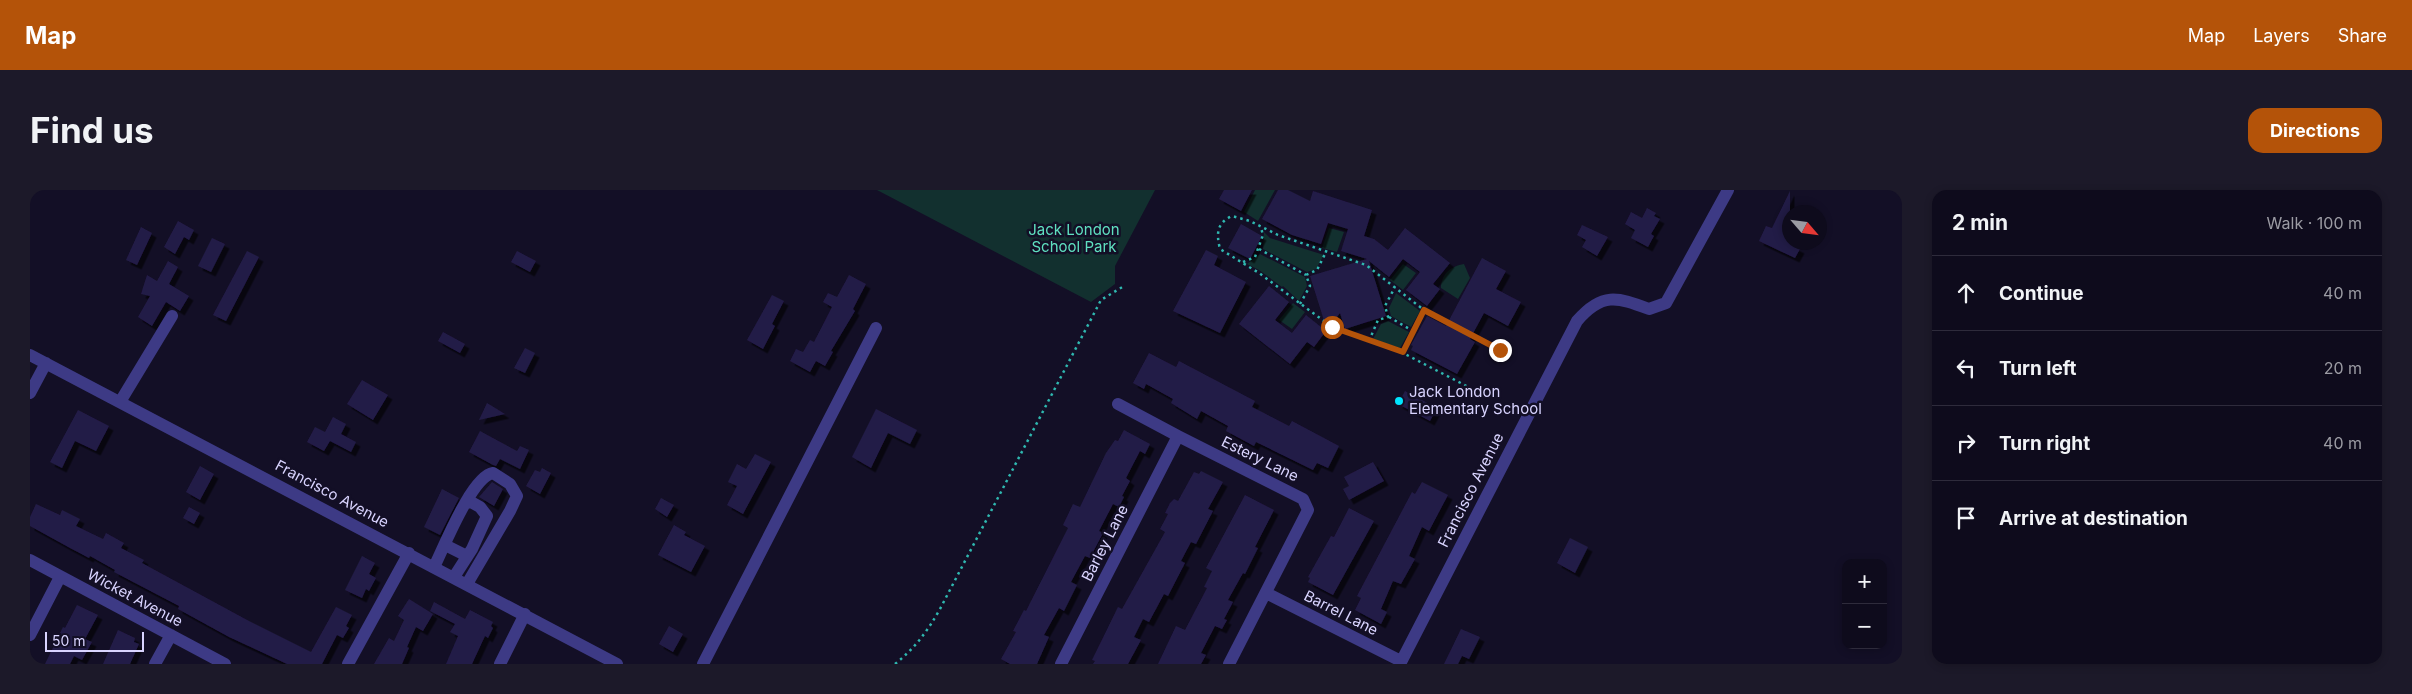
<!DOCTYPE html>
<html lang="en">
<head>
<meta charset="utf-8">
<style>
	:root { --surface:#0e0b1c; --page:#1c1929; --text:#f1f3f6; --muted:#9b9ba3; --line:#2e2b3b; --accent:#b45309 }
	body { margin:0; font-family:Inter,sans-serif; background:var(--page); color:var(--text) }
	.controls { position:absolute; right:15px; bottom:15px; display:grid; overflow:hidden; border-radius:10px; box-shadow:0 2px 8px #0003 }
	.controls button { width:45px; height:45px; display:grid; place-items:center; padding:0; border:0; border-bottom:1px solid var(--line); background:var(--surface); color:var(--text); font:25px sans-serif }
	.compass { position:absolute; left:1752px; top:15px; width:45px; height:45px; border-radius:50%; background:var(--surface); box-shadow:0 2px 8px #0003; rotate:118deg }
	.scale { position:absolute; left:15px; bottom:12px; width:99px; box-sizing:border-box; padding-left:5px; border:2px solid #d9d4ff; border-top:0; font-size:14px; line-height:18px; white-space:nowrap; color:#d9d4ff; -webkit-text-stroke:4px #130f26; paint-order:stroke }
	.stop { position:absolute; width:15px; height:15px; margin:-11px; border:4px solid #b45309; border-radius:50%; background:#fff }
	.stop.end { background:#b45309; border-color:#fff; box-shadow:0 1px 5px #0008 }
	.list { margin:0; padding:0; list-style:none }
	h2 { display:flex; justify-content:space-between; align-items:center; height:65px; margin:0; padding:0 20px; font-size:21px }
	h2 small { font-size:16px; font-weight:400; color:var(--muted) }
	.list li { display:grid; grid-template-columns:32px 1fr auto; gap:15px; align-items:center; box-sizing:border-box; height:75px; padding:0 20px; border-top:1px solid var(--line) }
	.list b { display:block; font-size:19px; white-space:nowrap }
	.list em { font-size:16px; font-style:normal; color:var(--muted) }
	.icon { flex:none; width:28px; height:28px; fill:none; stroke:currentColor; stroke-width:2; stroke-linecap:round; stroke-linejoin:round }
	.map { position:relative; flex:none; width:1872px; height:474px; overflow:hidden; border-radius:15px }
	header { display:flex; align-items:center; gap:30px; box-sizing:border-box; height:70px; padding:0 25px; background:var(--accent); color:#fff }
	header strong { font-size:24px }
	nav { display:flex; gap:28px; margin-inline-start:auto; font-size:18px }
	.intro { display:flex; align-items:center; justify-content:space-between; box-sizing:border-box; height:120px; padding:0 30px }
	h1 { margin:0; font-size:35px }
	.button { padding:12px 22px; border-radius:15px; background:var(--accent); color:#fff; font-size:18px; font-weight:700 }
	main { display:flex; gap:30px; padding:0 30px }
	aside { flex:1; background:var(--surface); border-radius:15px; box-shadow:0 2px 8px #0003 }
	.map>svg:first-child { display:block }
	.green { fill:#12302f }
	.building { fill:#241b47; filter:url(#shadow) }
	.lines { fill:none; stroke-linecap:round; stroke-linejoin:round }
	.path { stroke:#2fb8b0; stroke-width:2.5; stroke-dasharray:2.5 4; stroke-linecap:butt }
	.minor { stroke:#3d3a85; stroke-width:12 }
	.route { stroke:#b45309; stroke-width:6 }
	.poi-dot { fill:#00e5ff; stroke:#130f26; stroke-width:2 }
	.labels { text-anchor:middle; stroke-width:5; stroke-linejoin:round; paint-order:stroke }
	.park-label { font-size:15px; fill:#5fe0c0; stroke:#130f26 }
	.poi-label { font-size:15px; fill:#d9d4ff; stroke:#130f26; text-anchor:start }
	.street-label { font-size:15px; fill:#d9d4ff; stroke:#130f26 }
</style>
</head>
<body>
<header>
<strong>Map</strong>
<nav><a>Map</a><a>Layers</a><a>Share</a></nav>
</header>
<div class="intro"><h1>Find us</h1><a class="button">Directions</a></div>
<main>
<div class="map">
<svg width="1872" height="474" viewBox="0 0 1872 474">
	<defs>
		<filter id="shadow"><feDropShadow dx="4.5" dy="4.5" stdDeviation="0" flood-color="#0009"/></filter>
	</defs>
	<rect width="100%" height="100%" fill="#130f26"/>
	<!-- green -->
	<path class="green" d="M847 0H1125L1085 76V94L1061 112Z
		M1225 0H1245L1228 31 1214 22Z
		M1299 38 1314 42 1307 62 1292 58Z
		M1234 42 1240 48 1294 65 1286 79 1277 82 1233 59Z
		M1230 64 1275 87 1277 96 1269 111 1253 96 1252 97 1229 80 1217 74Z
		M1373 74 1386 83 1373 100 1360 90Z
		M1434 74 1440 88 1428 109 1411 98C1411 84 1421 76 1434 74Z
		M1366 103 1390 121 1381 137 1361 126 1359 118Z
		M1263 113 1275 122 1262 139 1249 130Z
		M1358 131 1379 142 1370 158 1343 149 1351 134Z"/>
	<!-- building -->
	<path class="building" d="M1194 0H1222L1211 21 1189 9Z
		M1248 0H1258L1280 11 1283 1 1342 20 1334 46 1344 49 1358 60 1375 38 1420 73 1403 94 1410 99 1397 116 1376 100 1390 82 1373 69 1359 87 1339 71 1356 126 1315 139 1310 123 1297 140 1280 86 1337 69 1311 61 1318 39 1298 33 1291 54 1262 45 1232 29Z
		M1760 1V52H1765L1764 56 1770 59 1765 68 1729 51 1736 36 1742 38Z
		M1617 18 1626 23 1624 26 1630 29 1621 44 1624 46 1618 57 1601 48 1605 40 1595 34 1601 22 1612 28Z
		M148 31 164 40 159 50 154 47 145 64 134 57Z
		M1211 34 1232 46 1220 69 1198 58Z
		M1552 35 1578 47 1567 66 1552 57 1556 50 1547 45Z
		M111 37 122 43 107 75 96 70Z
		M182 48 195 54 181 82 168 76Z
		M1176 60 1188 66 1184 75 1216 92 1190 143 1143 121Z
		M217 61 229 67 196 131 183 125Z
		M487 61 506 71 500 82 481 72Z
		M1452 68 1476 81 1466 99 1491 112 1478 136 1454 123 1440 149 1445 152 1427 184 1381 160 1383 156 1381 155 1397 126 1416 136Z
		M138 71 148 77 139 94 159 106 150 121 136 112 122 136 108 127 120 106 111 104 117 85 127 91Z
		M819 85 836 94 823 119 825 121 801 161 803 162 795 176 786 171 780 182 760 171 766 159 773 162 780 150 784 152 802 117 793 112 798 103 807 107Z
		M1239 96 1259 112 1245 130 1262 143 1276 125 1296 141 1284 157 1277 152 1260 174 1209 134Z
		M742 105 754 111 742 134 745 136 733 159 717 150Z
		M413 142 435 154 430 163 408 151Z
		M495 158 505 163 495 183 484 178Z
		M1119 163 1146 177 1149 171 1225 211 1222 217 1232 222 1259 236 1262 231 1309 256 1298 278 1287 273 1283 280 1226 252 1224 256 1196 241 1198 236 1171 221 1167 229 1141 213 1143 209 1116 194 1114 199 1103 193Z
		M332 190 358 205 343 230 317 214Z
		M1375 201 1407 218 1400 231 1368 214Z
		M457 213 475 224 449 230Z
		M846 219 887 240 880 254 858 243 841 278 822 267Z
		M48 220 79 236 66 261 45 251 32 278 20 272Z
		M303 227 316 234 311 244 326 252 321 262 300 251 294 261 277 252 285 237 295 242Z
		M1094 240 1120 254 1115 264 1110 261 1096 288 1100 291 1092 306 1094 307 1089 317 1083 314 1069 341 1073 343 1060 368 1055 366 1041 392 1047 395 1034 421 1029 418 1014 445 1019 447 1007 474H980L971 469 986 442 983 441 994 420 996 421 1038 338 1033 335 1043 314 1050 317 1076 263 1085 250 1088 251Z
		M450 241 487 261 490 256 499 260 490 279 470 269 466 276 463 275 439 262Z
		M725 264 741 272 713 324 697 315 707 296 698 292 707 274 716 279Z
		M1343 272 1354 291 1319 310 1313 299 1319 296 1314 287Z
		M170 276 184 284 170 310 156 302Z
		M512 278 521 283 510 304 496 296 505 280 510 282Z
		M1171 281 1193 292 1178 319 1183 321 1166 354 1161 352 1151 371 1155 373 1138 406 1134 404 1119 432 1113 429 1104 447 1111 450 1098 474H1063L1065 471 1062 470 1088 417 1092 419 1135 342 1130 339 1138 324 1135 323 1140 313 1144 309 1148 311 1164 282 1169 284Z
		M462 292 473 299 464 316 449 307Z
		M1392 292 1418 305 1399 341 1392 337 1379 366 1385 369 1371 394 1363 391 1351 419 1357 422 1351 434 1325 420 1331 408 1327 406 1382 302 1385 304Z
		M412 299 429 308 410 345 394 337Z
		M1215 305 1244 320 1225 357 1228 358 1215 384 1213 383 1198 410 1203 412 1194 429 1197 430 1192 439 1185 436 1171 463 1176 465 1171 474H1128L1146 436 1155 440 1177 398 1174 397 1182 381 1176 378Z
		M631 308 644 315 637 327 625 319Z
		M6 314 30 325 32 320 50 329 46 336 73 349 76 343 94 353 91 358 114 370 112 373 219 431 281 462 306 417 322 425 316 436 319 438 313 448 307 445 292 474H257L199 447 148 419 149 416 84 382 85 380 60 366 59 368 40 358 0 336V327Z
		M159 317 170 323 164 334 153 328Z
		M1319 318 1344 331 1303 405 1278 392 1280 388 1278 387 1301 346 1304 347Z
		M644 335 656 342 654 345 675 356 661 382 628 365Z
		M1540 348 1558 357 1545 383 1527 373Z
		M332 366 345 373 339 384 346 388 339 401 336 399 332 408 315 400Z
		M379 409 403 424 393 441 386 437 377 457 379 458 372 474H344L359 448 364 451 374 430 368 426Z
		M404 412 435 429 440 420 463 432 461 436 463 438 458 448 455 446 442 474H416L428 446 420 442 425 434 400 421Z
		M47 415 68 425 55 449 62 452 52 470 44 466 40 474H15L33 437 35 438Z
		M639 436 653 444 643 462 629 454Z
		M1431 439 1450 447 1439 469 1432 466 1428 474H1414Z
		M88 440 105 448 104 452 109 454 100 474H73Z"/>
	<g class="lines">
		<!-- path -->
		<path class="path" d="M1229 59 1276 85
			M1213 72 1225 67 1233 45 1231 38
			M1270 114 1280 96 1276 85 1287 80 1296 62
			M1359 127 1383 141
			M1339 151 1348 130 1358 127 1355 116 1365 97
			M1373 163 1394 120
			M1448 202 1373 163 1302 137 1229 83 1190 59C1186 43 1187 33 1202 26L1220 31 1248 45 1336 75 1394 120 1470 160
			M865 474C885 458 897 442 910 419L1071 110 1094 96"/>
		<!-- minor -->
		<path class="minor" d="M0 165 587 474
			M0 203 16 173
			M90 212 142 126
			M1088 214 1148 246 1273 309 1278 320 1199 474
			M415 355 437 366
			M0 370 195 474
			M404 377C414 357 442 286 463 283L480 294 487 306 480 321 437 394
			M424 387 442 359 457 326 450 317 441 312 436 313
			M1236 403 1371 471
			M0 445 30 387
			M125 474 141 445
			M318 474 379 363
			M470 474 495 424
			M673 474 846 138
			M1031 474 1148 246
			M1370 474 1547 131C1572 102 1587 107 1619 119L1636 113 1698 0"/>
	</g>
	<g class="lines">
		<!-- route -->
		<path class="route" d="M1302 137 1373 162 1394 120 1470 160"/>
	</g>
	<!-- markers -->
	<circle class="poi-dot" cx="1369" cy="211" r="5"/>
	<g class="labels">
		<!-- park labels -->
		<g class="park-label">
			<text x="1044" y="45">Jack London<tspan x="1044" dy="17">School Park</tspan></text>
		</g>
		<!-- poi labels -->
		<g class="poi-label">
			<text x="1379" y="207">Jack London<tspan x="1379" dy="17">Elementary School</tspan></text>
		</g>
		<!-- street labels -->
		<g class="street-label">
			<text transform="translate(1230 269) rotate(26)" y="5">Estery Lane</text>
			<text transform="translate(1441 300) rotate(-63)" y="5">Francisco Avenue</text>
			<text transform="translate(302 304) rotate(28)" y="5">Francisco Avenue</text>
			<text transform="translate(1075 353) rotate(-63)" y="5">Barley Lane</text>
			<text transform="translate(105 408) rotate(28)" y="5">Wicket Avenue</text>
			<text transform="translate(1311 423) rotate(27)" y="5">Barrel Lane</text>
		</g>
	</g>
</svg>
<div class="controls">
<button>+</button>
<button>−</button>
</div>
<svg class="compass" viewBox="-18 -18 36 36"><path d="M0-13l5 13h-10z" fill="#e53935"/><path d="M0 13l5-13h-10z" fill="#9b9ba3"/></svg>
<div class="scale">50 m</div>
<div class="stop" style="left:1302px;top:137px"></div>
<div class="stop end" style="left:1470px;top:160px"></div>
</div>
<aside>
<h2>2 min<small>Walk · 100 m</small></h2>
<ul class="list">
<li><svg class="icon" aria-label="ahead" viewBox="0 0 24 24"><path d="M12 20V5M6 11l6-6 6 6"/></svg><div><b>Continue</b></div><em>40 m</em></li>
<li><svg class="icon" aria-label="left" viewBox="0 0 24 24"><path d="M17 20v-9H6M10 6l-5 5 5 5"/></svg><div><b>Turn left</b></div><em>20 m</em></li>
<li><svg class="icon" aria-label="right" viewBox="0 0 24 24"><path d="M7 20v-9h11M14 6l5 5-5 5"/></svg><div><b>Turn right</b></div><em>40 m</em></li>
<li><svg class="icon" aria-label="arrive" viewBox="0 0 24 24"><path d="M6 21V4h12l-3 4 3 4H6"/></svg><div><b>Arrive at destination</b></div></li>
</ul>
</aside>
</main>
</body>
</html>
